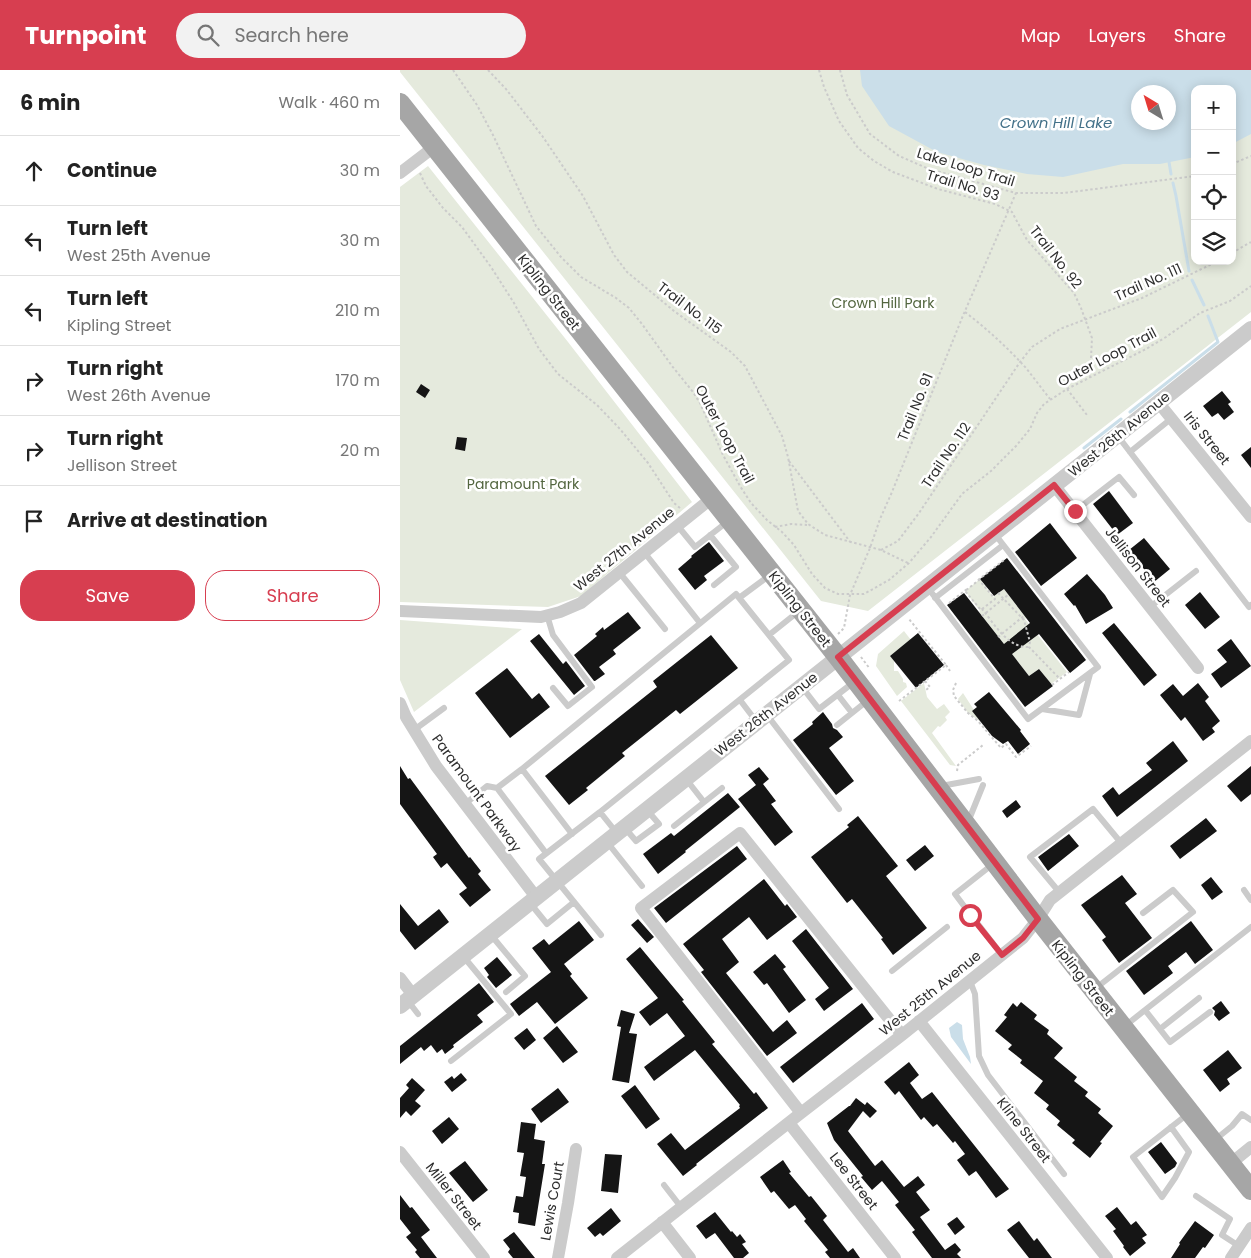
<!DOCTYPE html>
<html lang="en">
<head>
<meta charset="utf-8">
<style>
	:root { --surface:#fff; --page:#f2f2f2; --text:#222; --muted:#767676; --line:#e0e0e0; --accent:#d73e50 }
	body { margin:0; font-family:Poppins,sans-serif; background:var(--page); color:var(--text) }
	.controls { position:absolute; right:15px; top:15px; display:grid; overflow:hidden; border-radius:10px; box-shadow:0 2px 12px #0003 }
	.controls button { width:45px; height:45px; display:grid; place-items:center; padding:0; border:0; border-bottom:1px solid var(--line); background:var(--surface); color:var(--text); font:25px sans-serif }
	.compass { position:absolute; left:731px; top:15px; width:45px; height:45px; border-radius:50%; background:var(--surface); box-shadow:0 2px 12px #0003; rotate:322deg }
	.stop { position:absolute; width:15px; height:15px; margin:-11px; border:4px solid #d73e50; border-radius:50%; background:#fff }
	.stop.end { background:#d73e50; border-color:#fff; box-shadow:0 1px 5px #0008 }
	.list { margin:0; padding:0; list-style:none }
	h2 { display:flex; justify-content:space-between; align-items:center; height:65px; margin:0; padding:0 20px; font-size:21px }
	h2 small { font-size:16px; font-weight:400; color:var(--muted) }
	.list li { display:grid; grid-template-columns:32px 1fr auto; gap:15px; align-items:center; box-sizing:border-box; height:70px; padding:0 20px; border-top:1px solid var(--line) }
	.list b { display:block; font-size:19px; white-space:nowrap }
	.list p { margin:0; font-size:16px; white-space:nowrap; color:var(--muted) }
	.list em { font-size:16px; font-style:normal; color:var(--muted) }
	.actions { display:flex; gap:10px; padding:15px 20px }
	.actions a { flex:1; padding:11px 0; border:1px solid var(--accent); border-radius:20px; text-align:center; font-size:18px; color:var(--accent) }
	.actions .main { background:var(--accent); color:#fff }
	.icon { flex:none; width:28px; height:28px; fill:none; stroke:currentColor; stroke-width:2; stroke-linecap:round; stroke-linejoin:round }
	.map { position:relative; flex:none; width:851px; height:1188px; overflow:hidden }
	header { display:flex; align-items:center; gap:30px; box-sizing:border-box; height:70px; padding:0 25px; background:var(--accent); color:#fff }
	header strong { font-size:24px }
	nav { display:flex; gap:28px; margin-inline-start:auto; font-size:18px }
	.search { width:350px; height:45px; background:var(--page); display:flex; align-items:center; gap:12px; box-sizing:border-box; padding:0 18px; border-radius:28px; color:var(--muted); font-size:19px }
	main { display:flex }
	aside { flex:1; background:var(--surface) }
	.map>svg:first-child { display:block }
	.green { fill:#e5eadd; fill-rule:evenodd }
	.water { fill:#cadee9; fill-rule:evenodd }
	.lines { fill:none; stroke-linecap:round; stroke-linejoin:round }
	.stream { stroke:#cadee9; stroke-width:3 }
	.building { fill:#151515 }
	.path { stroke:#cbcbcb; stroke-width:2; stroke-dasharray:2.5 2.5; stroke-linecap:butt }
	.service { stroke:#cbcbcb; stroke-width:6 }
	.minor { stroke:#cbcbcb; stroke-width:12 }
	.tertiary { stroke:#cbcbcb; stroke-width:16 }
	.primary { stroke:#a6a6a6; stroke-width:20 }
	.route { stroke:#d73e50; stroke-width:6 }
	.labels { text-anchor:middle; stroke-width:5; stroke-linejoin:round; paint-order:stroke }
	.street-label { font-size:14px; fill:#2e2e2e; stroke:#fff }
	.park-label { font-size:14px; fill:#53663f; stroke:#fff }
	.water-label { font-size:15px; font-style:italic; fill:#437189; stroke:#fff }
</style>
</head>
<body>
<header>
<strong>Turnpoint</strong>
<div class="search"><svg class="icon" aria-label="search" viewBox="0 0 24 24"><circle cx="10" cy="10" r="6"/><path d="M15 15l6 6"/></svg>Search here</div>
<nav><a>Map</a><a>Layers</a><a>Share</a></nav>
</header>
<main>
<aside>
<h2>6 min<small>Walk · 460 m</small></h2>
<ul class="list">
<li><svg class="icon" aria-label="ahead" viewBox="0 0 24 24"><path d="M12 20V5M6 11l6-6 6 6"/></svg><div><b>Continue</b></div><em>30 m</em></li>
<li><svg class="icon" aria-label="left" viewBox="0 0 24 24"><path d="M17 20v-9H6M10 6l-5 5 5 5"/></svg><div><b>Turn left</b><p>West 25th Avenue</p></div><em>30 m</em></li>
<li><svg class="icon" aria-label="left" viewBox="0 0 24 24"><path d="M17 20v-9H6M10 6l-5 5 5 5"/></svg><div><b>Turn left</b><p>Kipling Street</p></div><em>210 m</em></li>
<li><svg class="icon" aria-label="right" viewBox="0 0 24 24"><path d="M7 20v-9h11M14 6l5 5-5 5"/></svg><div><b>Turn right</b><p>West 26th Avenue</p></div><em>170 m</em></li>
<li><svg class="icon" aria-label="right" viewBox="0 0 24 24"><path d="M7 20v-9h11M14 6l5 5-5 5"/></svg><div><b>Turn right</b><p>Jellison Street</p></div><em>20 m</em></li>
<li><svg class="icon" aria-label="arrive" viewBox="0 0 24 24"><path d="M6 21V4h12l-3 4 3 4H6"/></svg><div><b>Arrive at destination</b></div></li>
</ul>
<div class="actions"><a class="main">Save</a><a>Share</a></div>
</aside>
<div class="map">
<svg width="851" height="1188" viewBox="0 0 851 1188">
	<rect width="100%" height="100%" fill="#fff"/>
	<!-- green -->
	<path class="green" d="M0 0H851V242L468 541 421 531 0 2ZM795 19H832V191H795ZM738 22H768V52H738Z
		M28 96 168 272 292 432 181 526 148 537 0 532V117Z
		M580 509 593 527 604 519 626 548 625 549 667 602 651 614 639 599 629 606 579 542 580 541 565 521Z
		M0 550 122 559 14 642 0 610Z
		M504 561 511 570 490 586 494 591V601H498L503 609V612L506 613 507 617 497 626 476 596 478 584Z
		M524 613 527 627 537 639 544 634 550 642 545 647 547 650 540 657 538 656 532 663 556 696 550 695 501 631Z
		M563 623 574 640 572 641 581 652 568 643 558 629Z"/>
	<!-- water -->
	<path class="water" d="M460 0H851V64L832 74V19H795V87L760 94H723L663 107 627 104 584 95 537 82 489 56 462 16ZM738 22H768V52H738Z
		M557 952 562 955 563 969 570 987 571 994 551 967 549 958Z"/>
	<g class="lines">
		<!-- stream -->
		<path class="stream" d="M769 92 771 104
			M773 113 776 126 789 201
			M792 210 804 235
			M730 342 818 272 808 246
			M684 378 721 349"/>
	</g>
	<!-- building -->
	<path class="building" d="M21 314 30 320 25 328 16 322Z
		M822 321 831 332 828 334 834 342 824 350 818 343 812 347 803 336Z
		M57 367 67 368 65 381 55 379Z
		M851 377V398L841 385Z
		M709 421 733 453 717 465 693 434Z
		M650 453 677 488 641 516 615 482Z
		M744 468 770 499 754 512 729 480Z
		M309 472 324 491 304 506 307 510 295 520 278 499 292 487 291 486Z
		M607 488 686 590 670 603 639 564 612 584 629 606 639 599 653 616 625 637 547 535 564 523 604 574 630 553 604 519 594 526 580 509Z
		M687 504 705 525 713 538 686 554 675 535 674 536 664 524Z
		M800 522 820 547 805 559 785 535Z
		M228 542 241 558 213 580 216 584 199 597 205 604 195 611H194L174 585 197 566 195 564 203 557 204 560Z
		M714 553 757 605 744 616 702 563Z
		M518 563 544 595 516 618 490 586Z
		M139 564 163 594 166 591 185 616 174 625 130 571Z
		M311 565 338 598 280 644 276 640 222 683 225 686 186 718 188 720 169 735 145 706 257 617 253 611Z
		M831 569 851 596 821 618 811 604 827 592 817 580Z
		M107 598 132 629 139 623 150 637 110 668 75 623Z
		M798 613 809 627 805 631 820 651 812 658 815 662 803 671 785 647 781 651 760 625 773 614 783 626Z
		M589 622 621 660 620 661 630 674 618 684 608 671 603 674 592 666 572 641 577 637 574 634Z
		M423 642 432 654 433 658 437 660 443 667 429 678 454 711 436 725 393 670 413 654 412 652Z
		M773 671 788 691 717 747 702 726 713 717 719 725 752 700 746 693Z
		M0 696 8 709 10 708 69 788 70 787 81 801 78 804 91 820 70 837 59 824 67 818 47 793 41 798 33 787 37 784 0 734Z
		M851 696V724L841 732 827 716Z
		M359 697 369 709 363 714 376 731 371 734 393 762 375 776 338 729 356 715 348 705Z
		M328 723 340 737 285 781 286 782 258 804 243 784 271 763 274 766Z
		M616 730 621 737 607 748 602 741Z
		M458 746 498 796 486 806 527 858 493 885 481 869 483 868 452 829 447 833 411 787 449 757 447 755Z
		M806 748 817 761 780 789 770 776Z
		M669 764 679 776 648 801 638 787Z
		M525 775 534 786 515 801 506 790Z
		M337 776 347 789 266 853 254 838Z
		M722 805 737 824 725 833 752 868 719 893 702 870 706 867 681 835Z
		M811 807 823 822 812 830 801 815Z
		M364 809 385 836 387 834 397 847 367 870 349 847 322 869 339 892 326 903 373 962 387 950 397 963 367 986 301 902 304 900 283 874Z
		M0 834 18 856 39 839 49 852 15 880 0 861Z
		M238 849 254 867 247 873 231 855Z
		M179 851 194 870 164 894 172 904 170 906 188 928 155 954 137 932 119 946 110 934 151 902 132 878 144 869 149 875Z
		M791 851 813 880 795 894 786 882 768 896 773 903 744 925 726 901Z
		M406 859 453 919 424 941 415 929 429 918 392 871Z
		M240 877 284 930 282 931 315 972 312 974 354 1024 356 1022 368 1038 296 1094 297 1095 283 1106 257 1074 271 1063 285 1080 340 1038 339 1036 340 1035 295 980 254 1011 244 997 285 966 267 943 250 956 239 942 258 928 226 889Z
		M375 884 386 897 383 899 406 930 389 943 367 913 364 915 353 902Z
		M97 887 112 905 96 918 87 907 89 905 84 898Z
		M79 913 94 932 77 945 83 952 53 975 54 977 45 984 42 979 37 983 31 975 24 981 21 977 0 994V976Z
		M821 931 830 943 819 951 814 945 815 941 812 938Z
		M621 932 637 945 634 949 649 960 647 964 663 978 654 988 677 1007 674 1011 688 1022 685 1026 701 1039 698 1043 713 1056 700 1072 702 1073 690 1088 672 1073 675 1070 657 1055 660 1051 646 1039 649 1035 634 1023 643 1011 620 993 622 990 608 979 612 975 595 961 607 947 604 945 613 933 617 937Z
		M462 933 474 949 393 1013 380 997Z
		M221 940 235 944 229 963 237 964 229 1013 212 1010 221 957 217 956Z
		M157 956 178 982 163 993 143 968Z
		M127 958 136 970 124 980 114 968Z
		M828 980 842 998 827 1009 830 1014 820 1022 803 1000Z
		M509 992 519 1005 510 1013 522 1029 532 1022 609 1119 596 1128 576 1101 569 1106 557 1090 565 1084 555 1071 553 1073 537 1054 533 1057 524 1047 521 1050 499 1021 495 1025 484 1012Z
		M61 1003 67 1010 52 1022 44 1012 52 1006 54 1009Z
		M12 1008 25 1020 15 1031 21 1036 11 1046 6 1041 0 1048V1028L9 1018 6 1015Z
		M235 1015 260 1049 246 1059 221 1026Z
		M158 1018 169 1032 141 1053 131 1039Z
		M456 1028 465 1035 467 1032 477 1041 470 1048 463 1041 448 1061 475 1096 482 1090 504 1117 518 1106 525 1115 516 1122 530 1140 520 1147 545 1180 555 1173 561 1180 557 1184 561 1188H532L512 1162 515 1160 495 1135 499 1132 482 1111 472 1120 461 1107 463 1106 434 1070 427 1053 449 1036H450Z
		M49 1047 59 1059 42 1074 32 1061Z
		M121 1052 136 1054 134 1069 145 1071 142 1094H145L135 1156 118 1153 119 1143 113 1142 116 1126 123 1127 126 1107 120 1106 124 1083 117 1082Z
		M761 1072 777 1093 775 1097 765 1104 748 1082Z
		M205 1084 222 1085 218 1123 201 1121Z
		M383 1090 391 1102 389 1103 409 1127 411 1126 427 1146 423 1150 448 1182 453 1178 460 1188H430L425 1182 428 1180 404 1151 406 1149 395 1135 389 1139 374 1121 371 1123 360 1107Z
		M65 1091 88 1120 73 1132 49 1103Z
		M0 1125 10 1138 12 1137 30 1160 21 1167 37 1188H20L15 1182 17 1180 6 1167 11 1163 0 1149Z
		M717 1137 731 1155 736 1151 747 1165 742 1168 746 1173 730 1186 723 1177 724 1176 713 1161 716 1159 705 1146Z
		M211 1138 221 1151 203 1166 200 1163 195 1167 187 1158Z
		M315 1142 331 1162 332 1161 337 1167 340 1164 346 1172 342 1174 349 1183 343 1188H334L315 1163 306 1169 296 1156Z
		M557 1147 565 1157 555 1165 547 1154Z
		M619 1151 634 1171 637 1168 652 1188H629L607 1160Z
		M795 1151 814 1165 805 1178 803 1177 795 1188H771L780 1174 779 1173Z
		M114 1162 135 1188H113L108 1182 110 1179 103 1170Z"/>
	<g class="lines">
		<!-- path -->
		<path class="path" d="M53 0 77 35 93 65 136 156 161 187 181 207 216 228 229 238 242 254 272 296 293 322 300 333 323 385 340 416 351 433 367 450 382 462 394 475 412 504 425 518 438 524H464L489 510 509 493 531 467 562 424 591 401 616 376 630 359 637 343 644 334 667 319 746 279 766 267 800 243 830 231 851 216
			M88 0 106 19 143 67 183 126 214 185 227 202 274 241 331 282 345 296 382 366 388 387 398 441 408 454 425 465 481 480 508 493
			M419 0 424 17 439 51 458 78 474 91 493 102 538 119 595 134 612 142 627 170 674 223 681 238 692 268 690 308
			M440 0 447 25 470 64 499 86 529 99 616 123H664L795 106
			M832 94 851 86
			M20 103 26 116 43 138 62 157 91 197 114 233 139 279 158 304 197 335 220 359 248 393 274 433 280 438
			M832 183 851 172
			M565 242C587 259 607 277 626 298 634 308 642 319 650 329
			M667 319 687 345
			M389 391 451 473
			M375 457 391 454 407 455
			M481 480 498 471 519 443 620 292 632 277 660 259 742 228 818 191
			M578 510 604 490
			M598 523 624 550 630 572 629 577 660 609
			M549 533 567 519
			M582 539 595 529 579 510 565 521 581 540 582 539C594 553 607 578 629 577
			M582 546 608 525
			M438 564 444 558 450 525 470 478 480 449 492 422 562 248 616 123
			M598 567 625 545
			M461 587 470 599
			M546 595 550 601
			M525 611 530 617 526 620
			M556 613 553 620 554 626 568 643 578 651 601 678 606 674 616 687 631 676
			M652 615 669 602
			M499 631 546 595 509 549
			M557 701 558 695 583 675"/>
		<!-- service -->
		<path class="service" d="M717 365 849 537 851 535
			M730 382 772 348
			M675 441 719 407 734 425
			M277 455 295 477 327 452
			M310 465 336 497 314 515
			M244 482 300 553
			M219 502 265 559
			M528 518 628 649 698 597 594 463
			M339 528 370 505
			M535 528 603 475
			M750 537 796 501
			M147 545 153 565 192 617 168 636 153 618
			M369 565 399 541
			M402 617 419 639 454 612
			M438 625 452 643
			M340 630 356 651
			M642 639 679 645 690 604
			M367 645 439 739
			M437 655 467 631
			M14 660 44 638
			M286 709 304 732
			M541 716 579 709
			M97 718 146 783
			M65 734 87 716 97 718 122 699
			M568 752 583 715
			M274 756 322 718
			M224 757 236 771 259 754 247 740
			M172 764 122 699 336 524 389 590 200 742
			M207 772 242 816
			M844 820 851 830
			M660 823 630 787 693 739 722 774
			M130 833 147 854 174 832
			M564 836 555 824 593 794
			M571 845 602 885
			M91 865 125 906 106 922
			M201 865 139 789 200 742 216 762
			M492 901 547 857
			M570 911 575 924 579 986 588 1005 664 1104
			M696 918 793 842 773 820 743 843
			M8 931 18 944
			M745 940 851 857
			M725 956 745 940 770 972 810 942
			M760 959 799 928
			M51 991 111 944 63 886
			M771 1057 789 1082 775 1108 762 1127 733 1087 789 1043
			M816 1069 832 1056 842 1044 851 1050
			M264 1115 281 1137
			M796 1126 830 1149 822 1165 839 1176"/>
		<!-- minor -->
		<path class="minor" d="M0 103 34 77
			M758 332 851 447
			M654 415 798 598
			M0 541 141 547 160 542 181 533 312 428
			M0 633 6 647 36 696 136 827
			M0 908 13 925
			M519 951 707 1188
			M401 1043 241 838 340 763 502 965
			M389 1053 495 1188
			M0 1082 84 1188
			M830 1094 851 1077
			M262 1152 290 1188
			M158 1188 168 1133 176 1079
			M217 1188 401 1043 502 965 623 868 638 849 650 830 851 671
			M831 1188 851 1158"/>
		<!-- tertiary -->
		<path class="tertiary" d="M0 936 851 259"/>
		<!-- primary -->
		<path class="primary" d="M0 33 438 587 638 849 851 1120"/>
	</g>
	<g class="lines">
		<!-- route -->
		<path class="route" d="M570 845 602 885 623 868 638 849 438 587 654 415 675 441"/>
	</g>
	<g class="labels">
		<!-- street labels -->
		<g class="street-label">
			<text transform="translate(566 97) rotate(17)" y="5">Lake Loop Trail</text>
			<text transform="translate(563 115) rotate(17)" y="5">Trail No. 93</text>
			<text transform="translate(656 187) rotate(52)" y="5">Trail No. 92</text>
			<text transform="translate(748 212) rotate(-24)" y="5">Trail No. 111</text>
			<text transform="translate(149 222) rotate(52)" y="5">Kipling Street</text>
			<text transform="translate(290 238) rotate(37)" y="5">Trail No. 115</text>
			<text transform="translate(707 287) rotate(-28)" y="5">Outer Loop Trail</text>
			<text transform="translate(515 337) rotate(-68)" y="5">Trail No. 91</text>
			<text transform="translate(325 364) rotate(62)" y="5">Outer Loop Trail</text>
			<text transform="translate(719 364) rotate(-39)" y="5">West 26th Avenue</text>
			<text transform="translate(807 368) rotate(51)" y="5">Iris Street</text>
			<text transform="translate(546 385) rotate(-56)" y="5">Trail No. 112</text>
			<text transform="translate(224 479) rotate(-39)" y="5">West 27th Avenue</text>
			<text transform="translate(738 497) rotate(52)" y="5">Jellison Street</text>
			<text transform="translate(400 539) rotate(52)" y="5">Kipling Street</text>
			<text transform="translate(366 644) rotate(-38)" y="5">West 26th Avenue</text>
			<text transform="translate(77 723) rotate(54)" y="5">Paramount Parkway</text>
			<text transform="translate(683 908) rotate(52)" y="5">Kipling Street</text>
			<text transform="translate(530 923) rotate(-39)" y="5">West 25th Avenue</text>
			<text transform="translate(624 1060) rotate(52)" y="5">Kline Street</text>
			<text transform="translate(454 1111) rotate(52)" y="5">Lee Street</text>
			<text transform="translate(54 1126) rotate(52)" y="5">Miller Street</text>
			<text transform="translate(152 1131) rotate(-80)" y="5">Lewis Court</text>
		</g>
		<!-- park labels -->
		<g class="park-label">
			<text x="483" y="238">Crown Hill Park</text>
			<text x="123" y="419">Paramount Park</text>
		</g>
		<!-- water labels -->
		<g class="water-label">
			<text x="656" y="58">Crown Hill Lake</text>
		</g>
	</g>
</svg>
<div class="controls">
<button>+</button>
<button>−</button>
<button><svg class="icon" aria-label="locate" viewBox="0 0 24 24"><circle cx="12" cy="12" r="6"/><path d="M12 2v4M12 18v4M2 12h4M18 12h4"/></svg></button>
<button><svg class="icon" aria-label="layers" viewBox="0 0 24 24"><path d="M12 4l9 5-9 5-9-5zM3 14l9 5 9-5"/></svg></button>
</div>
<svg class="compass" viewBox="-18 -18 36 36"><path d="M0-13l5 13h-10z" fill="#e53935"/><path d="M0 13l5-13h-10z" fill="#767676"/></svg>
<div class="stop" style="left:570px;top:845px"></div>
<div class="stop end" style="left:675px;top:441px"></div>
</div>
</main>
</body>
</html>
